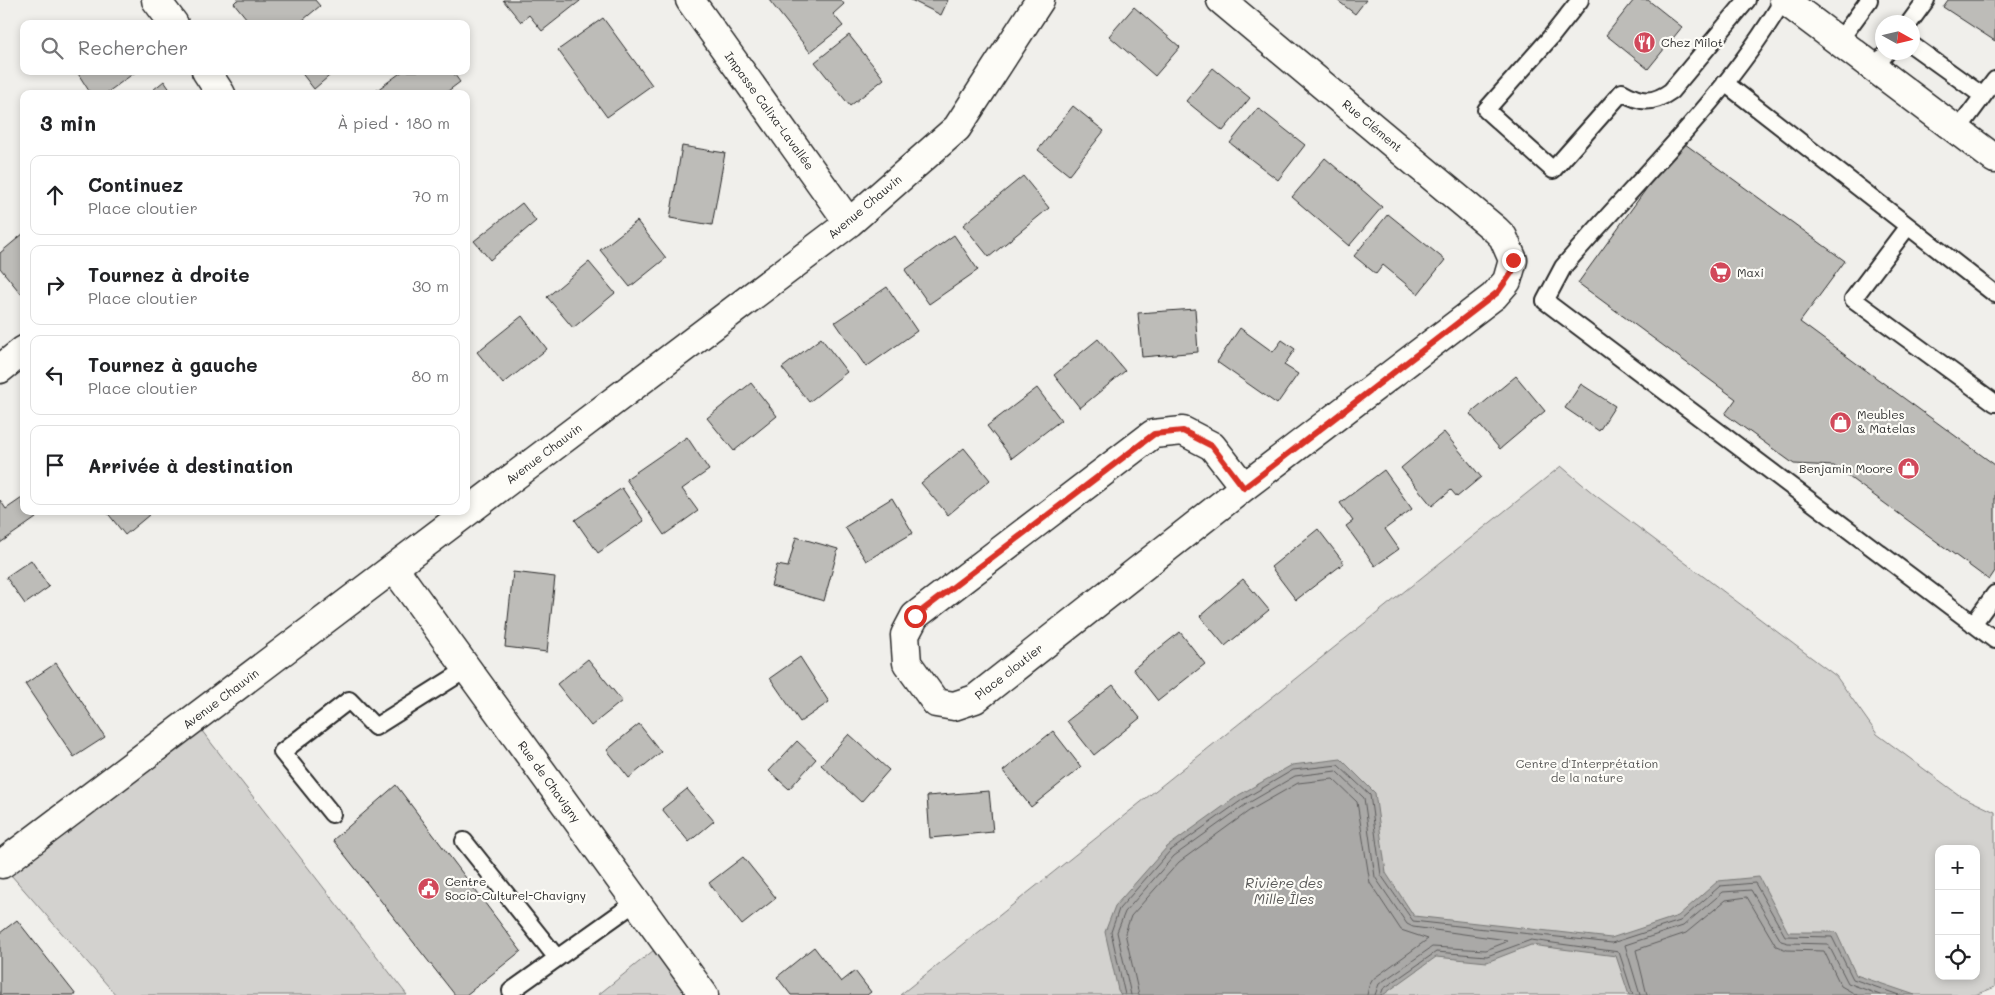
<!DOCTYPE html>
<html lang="fr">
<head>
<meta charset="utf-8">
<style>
	:root { --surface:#fff; --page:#f6f6f6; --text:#202124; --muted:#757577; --line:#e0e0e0 }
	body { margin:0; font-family:Mali,sans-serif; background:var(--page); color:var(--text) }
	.controls { position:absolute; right:15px; bottom:15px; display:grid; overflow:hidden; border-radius:10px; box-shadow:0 2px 8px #0003 }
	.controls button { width:45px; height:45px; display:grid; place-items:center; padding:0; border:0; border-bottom:1px solid var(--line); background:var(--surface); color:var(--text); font:25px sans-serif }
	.compass { position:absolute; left:1875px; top:15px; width:45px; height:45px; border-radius:50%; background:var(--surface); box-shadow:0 2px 8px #0003; rotate:98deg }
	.stop { position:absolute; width:15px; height:15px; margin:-11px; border:4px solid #d93025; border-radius:50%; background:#fff }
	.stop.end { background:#d93025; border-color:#fff; box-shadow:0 1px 5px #0008 }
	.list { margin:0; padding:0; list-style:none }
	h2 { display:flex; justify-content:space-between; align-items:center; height:65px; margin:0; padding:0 20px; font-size:21px }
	h2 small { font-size:16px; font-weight:400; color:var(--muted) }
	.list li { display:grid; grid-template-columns:32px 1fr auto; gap:15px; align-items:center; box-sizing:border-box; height:80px; margin:0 10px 10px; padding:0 10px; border:1px solid var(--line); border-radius:10px }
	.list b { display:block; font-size:19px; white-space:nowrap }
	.list p { margin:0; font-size:16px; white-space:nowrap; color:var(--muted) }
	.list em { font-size:16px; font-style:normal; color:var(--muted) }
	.icon { flex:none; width:28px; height:28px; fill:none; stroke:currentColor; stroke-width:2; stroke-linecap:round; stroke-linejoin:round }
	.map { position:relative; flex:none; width:1995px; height:995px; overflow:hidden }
	.search { position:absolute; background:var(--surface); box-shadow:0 2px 8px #0003; left:20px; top:20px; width:450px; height:55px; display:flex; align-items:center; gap:12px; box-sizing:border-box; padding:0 18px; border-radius:10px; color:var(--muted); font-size:19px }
	.panel { position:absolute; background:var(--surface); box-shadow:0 2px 8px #0003; left:20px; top:90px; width:450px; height:425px; border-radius:10px }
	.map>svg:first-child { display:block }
	.green { fill:#d3d2cf; stroke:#7f7e7d; fill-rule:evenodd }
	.water { fill:#aaa9a7; stroke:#777775 }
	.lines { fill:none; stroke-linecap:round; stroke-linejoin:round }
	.shore { stroke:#5e5d5d; stroke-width:1 }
	.building { fill:#bdbcb8; stroke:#2b2b2b }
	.lane-casing { stroke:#2b2b2b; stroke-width:20 }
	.street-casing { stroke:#2b2b2b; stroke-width:31 }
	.secondary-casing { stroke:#2b2b2b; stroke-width:31 }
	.lane { stroke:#fdfcf7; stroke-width:16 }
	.street { stroke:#fdfcf7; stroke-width:28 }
	.secondary { stroke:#fdfcf7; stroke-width:28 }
	.route { stroke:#d93025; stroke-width:6 }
	.labels { text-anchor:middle; stroke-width:4.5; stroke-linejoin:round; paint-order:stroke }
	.poi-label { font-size:12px; fill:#2b2b2b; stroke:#fdfcf7; text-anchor:start }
	.street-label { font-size:12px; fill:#2b2b2b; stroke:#fdfcf7 }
	.park-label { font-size:12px; fill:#555554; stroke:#fdfcf7 }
	.water-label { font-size:14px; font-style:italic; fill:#575756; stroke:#fdfcf7 }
</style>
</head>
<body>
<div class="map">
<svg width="1995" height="995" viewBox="0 0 1995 995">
	<rect width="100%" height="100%" fill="#f0efeb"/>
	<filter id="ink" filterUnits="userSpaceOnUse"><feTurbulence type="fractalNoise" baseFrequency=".02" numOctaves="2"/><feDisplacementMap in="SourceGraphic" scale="10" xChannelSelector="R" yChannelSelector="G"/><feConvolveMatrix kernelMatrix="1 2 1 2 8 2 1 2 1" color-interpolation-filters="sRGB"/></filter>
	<g filter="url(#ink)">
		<!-- green -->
		<path class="green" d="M1561 466 1595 495 1836 676 1877 734 1959 795 1995 812V987L1975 995H900ZM1939 849H1976V976H1939Z
			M195 722 407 995H116L4 867Z
			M659 946 698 995H598Z"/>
		<!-- water -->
		<path class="water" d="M1341 759 1375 793 1386 873 1414 916 1611 938 1678 916 1718 881 1759 877 1788 932H1836L1856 975 1915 995H1629L1616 956 1531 945 1487 962 1436 957 1383 995H1121L1118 990 1105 932 1115 906 1167 847 1239 795 1292 765Z"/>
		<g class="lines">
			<!-- shore -->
			<path class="shore" d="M1125 995 1111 932 1119 909 1170 851 1242 800 1293 770 1338 765 1370 795 1381 875 1413 921 1612 943 1680 921 1720 886 1755 883 1785 936 1832 937 1853 979 1899 995
				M1131 995 1117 932 1125 912 1174 856 1245 805 1295 776 1336 771 1364 798 1375 877 1407 924 1413 927 1507 940 1506 942 1486 950 1432 947 1379 984 1375 995
				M1139 995 1125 933 1131 916 1179 862 1249 811 1298 783 1333 779 1357 802 1370 883 1401 930 1428 939 1373 979 1369 986 1367 995
				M1381 995 1383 989 1436 952 1487 956 1531 940 1619 952 1633 995
				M1640 995 1625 945 1683 926 1723 892 1751 890 1781 941 1788 943 1828 944 1848 983 1880 995
				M1647 995 1636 950 1686 933 1726 900 1747 897 1776 946 1787 950 1824 951 1841 986 1857 995"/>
		</g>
		<!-- building -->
		<path class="building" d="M237 0H315L320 6 298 24H251L234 3Z
			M503 0H580V1L542 31 529 15 521 22Z
			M769 0H841L844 4 833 14 843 26 810 52Z
			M911 0H948L941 15Z
			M1337 0H1366L1355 14Z
			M1634 0H1648L1682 27 1648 69 1606 35Z
			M1948 0H1995V41L1943 7Z
			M1134 7 1180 47 1155 76 1109 36Z
			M603 18 652 85 607 117 558 50Z
			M849 35 884 79 850 106 815 62Z
			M1213 68 1250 98 1223 131 1186 101Z
			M78 71H137L105 94H91L77 72Z
			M300 71H335L314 89Z
			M403 71H452L460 82 444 94H380L377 90Z
			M164 81 173 94H148Z
			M1073 106 1104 131 1069 175 1038 150Z
			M1258 108 1305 145 1278 180 1230 143Z
			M1681 141 1845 261 1800 322 1995 465V571L1989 580 1834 466 1794 464 1725 414 1736 399 1578 283Z
			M682 146 725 153 712 225 670 218Z
			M1325 158 1382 207 1349 246 1292 197Z
			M1023 176 1049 208 989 257 963 225Z
			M522 203 536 221 490 260 474 241Z
			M1388 214 1445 260 1418 294 1383 265 1376 274 1354 256Z
			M637 221 666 258 630 287 600 250Z
			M24 233V293L22 295 0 268V253Z
			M954 235 978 270 929 304 905 270Z
			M589 262 615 293 573 328 547 297Z
			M887 287 917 331 866 367 835 322Z
			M1195 309 1198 352 1142 357 1138 313Z
			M522 316 547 349 503 384 477 352Z
			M1240 328 1273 352 1282 340 1295 349 1284 365 1298 374 1277 404 1217 362Z
			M821 338 847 372 809 402 782 368Z
			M1098 339 1125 371 1080 408 1054 375Z
			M1516 376 1545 411 1500 449 1470 414Z
			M751 383 777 416 734 451 707 418Z
			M1581 384 1615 406 1599 431 1565 408Z
			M1037 388 1061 420 1012 458 987 426Z
			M1444 432 1481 477 1457 497 1451 490 1432 506 1401 468Z
			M687 437 709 470 682 489 698 511 664 535 626 479Z
			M964 448 990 480 948 515 921 483Z
			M1384 470 1412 509 1385 529 1399 549 1375 566 1346 526 1353 521 1340 503Z
			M622 488 644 521 598 553 575 520Z
			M22 498 24 511H31L36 518 0 543V500L6 509Z
			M892 498 913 533 866 561 845 527Z
			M106 511H146L149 515 125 535Z
			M1318 529 1344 563 1296 600 1271 567Z
			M796 537 838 549 824 601 771 586 777 565 788 567Z
			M31 560 49 587 25 604 6 577Z
			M513 572 555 577 547 652 505 647Z
			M1243 579 1269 610 1225 646 1200 616Z
			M1180 632 1205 664 1158 701 1133 669Z
			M800 657 829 702 800 722 770 678Z
			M588 659 622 701 591 726 557 684Z
			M56 663 105 737 74 757 25 684Z
			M1113 685 1140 718 1094 755 1067 721Z
			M639 724 661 752 629 778 607 750Z
			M1053 731 1081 767 1031 807 1003 771Z
			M849 734 889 770 861 802 821 765Z
			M797 741 816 759 789 789 769 771Z
			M396 785 521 951 466 995H455L333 840Z
			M687 789 714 821 689 842 662 809Z
			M989 791 993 832 930 838 927 796Z
			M743 857 776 898 742 925 709 883Z
			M17 920 76 995H0V933Z
			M814 947 841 982 855 971 871 992 867 995H791L777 977Z"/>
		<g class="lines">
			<defs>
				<path id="lane" d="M1580 0 1550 38 1486 110 1553 170 1622 92C1641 103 1653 104 1671 91L1747 0
					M1783 0C1727 97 1636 181 1563 267L1545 301 1995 640
					M1910 22 1926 0
					M1839 41 1869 0
					M1912 45 1983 96 1957 131
					M1875 68 1887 52
					M1725 83 1995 294
					M1983 96 1995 80
					M1908 226 1853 299 1995 403
					M1973 624 1995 594
					M332 814 282 752 349 700 375 727 467 669
					M464 841 557 958
					M511 991 636 902"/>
				<path id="street" d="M156 0 174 24
					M690 0 849 223
					M1221 0 1496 230 1503 237 1513 260 1507 281 1494 296 1244 487 975 699 954 706 936 703 907 663 905 635 915 616 1153 434 1183 431 1212 446 1244 487
					M206 71 221 94
					M0 369 24 350
					M394 568 704 995
					M2 864 849 223 957 128 1040 0"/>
				<path id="secondary" d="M1784 0 1995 159"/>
			</defs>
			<!-- lane casing -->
			<use href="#lane" class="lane-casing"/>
			<!-- street casing -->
			<use href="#street" class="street-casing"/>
			<!-- secondary casing -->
			<use href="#secondary" class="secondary-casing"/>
			<!-- lane -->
			<use href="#lane" class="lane"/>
			<!-- street -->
			<use href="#street" class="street"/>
			<!-- secondary -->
			<use href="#secondary" class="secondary"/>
		</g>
	</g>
	<g class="lines" filter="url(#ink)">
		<!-- route -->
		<path class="route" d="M915 616 1154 434 1183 431 1212 446 1244 488 1498 292 1512 272 1513 260"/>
	</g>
	<!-- icons -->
	<defs>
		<symbol id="restaurant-disc" viewBox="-11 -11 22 22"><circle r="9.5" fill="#d1495b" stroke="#fdfcf7"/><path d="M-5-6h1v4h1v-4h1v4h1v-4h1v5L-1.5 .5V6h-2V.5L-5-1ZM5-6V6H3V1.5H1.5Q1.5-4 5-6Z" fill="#fff"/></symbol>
		<symbol id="supermarket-disc" viewBox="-11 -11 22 22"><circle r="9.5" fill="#d1495b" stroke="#fdfcf7"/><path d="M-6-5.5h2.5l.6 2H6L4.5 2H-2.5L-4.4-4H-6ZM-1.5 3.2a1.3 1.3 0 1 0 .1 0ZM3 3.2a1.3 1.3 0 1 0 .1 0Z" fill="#fff"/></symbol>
		<symbol id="shop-disc" viewBox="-11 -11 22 22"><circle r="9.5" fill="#d1495b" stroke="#fdfcf7"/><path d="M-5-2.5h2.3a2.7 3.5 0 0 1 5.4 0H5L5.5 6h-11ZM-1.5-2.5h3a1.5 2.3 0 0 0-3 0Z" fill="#fff"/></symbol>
		<symbol id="civic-disc" viewBox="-11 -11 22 22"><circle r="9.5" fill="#d1495b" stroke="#fdfcf7"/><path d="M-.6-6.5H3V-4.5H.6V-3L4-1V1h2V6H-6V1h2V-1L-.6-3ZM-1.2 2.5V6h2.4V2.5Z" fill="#fff"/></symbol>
	</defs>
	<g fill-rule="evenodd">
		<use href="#restaurant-disc" x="1632" y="30" width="25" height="25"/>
		<use href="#supermarket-disc" x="1708" y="260" width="25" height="25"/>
		<use href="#shop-disc" x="1828" y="410" width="25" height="25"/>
		<use href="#shop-disc" x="1896" y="456" width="25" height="25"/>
		<use href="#civic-disc" x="416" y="876" width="25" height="25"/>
	</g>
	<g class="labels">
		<!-- poi labels -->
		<g class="poi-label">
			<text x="1661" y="47">Chez Milot</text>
			<text x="1737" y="277">Maxi</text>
			<text x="1857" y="419">Meubles<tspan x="1857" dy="14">&amp; Matelas</tspan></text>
			<text x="1893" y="473" text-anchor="end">Benjamin Moore</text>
			<text x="445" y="886">Centre<tspan x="445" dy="14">Socio-Culturel-Chavigny</tspan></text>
		</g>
		<!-- street labels -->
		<g class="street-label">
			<text transform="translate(769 111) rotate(54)" y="4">Impasse Calixa-Lavallée</text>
			<text transform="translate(1372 126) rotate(40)" y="4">Rue Clément</text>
			<text transform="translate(865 207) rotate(-40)" y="4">Avenue Chauvin</text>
			<text transform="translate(544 454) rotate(-37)" y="4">Avenue Chauvin</text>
			<text transform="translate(1009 672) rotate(-38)" y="4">Place cloutier</text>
			<text transform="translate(221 699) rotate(-37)" y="4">Avenue Chauvin</text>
			<text transform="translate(549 782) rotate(54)" y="4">Rue de Chavigny</text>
		</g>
		<!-- park labels -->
		<g class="park-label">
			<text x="1587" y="768">Centre d'Interprétation<tspan x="1587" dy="14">de la nature</tspan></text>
		</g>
		<!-- water labels -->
		<g class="water-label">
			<text x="1284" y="888">Rivière des<tspan x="1284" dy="16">Mille Îles</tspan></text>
		</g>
	</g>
</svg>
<div class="controls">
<button>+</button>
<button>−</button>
<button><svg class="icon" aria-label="locate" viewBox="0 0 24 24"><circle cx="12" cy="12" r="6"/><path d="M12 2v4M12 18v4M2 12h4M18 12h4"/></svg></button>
</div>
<svg class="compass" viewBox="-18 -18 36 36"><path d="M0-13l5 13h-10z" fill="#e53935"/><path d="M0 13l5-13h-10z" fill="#757577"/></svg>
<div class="stop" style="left:915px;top:616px"></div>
<div class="stop end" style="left:1513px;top:260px"></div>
<div class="search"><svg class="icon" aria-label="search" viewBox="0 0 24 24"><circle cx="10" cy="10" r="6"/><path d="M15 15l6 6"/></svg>Rechercher</div>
<section class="panel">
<h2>3 min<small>À pied · 180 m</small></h2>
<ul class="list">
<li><svg class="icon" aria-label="ahead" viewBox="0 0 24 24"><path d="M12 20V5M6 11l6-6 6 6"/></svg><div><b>Continuez</b><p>Place cloutier</p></div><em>70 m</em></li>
<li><svg class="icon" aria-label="right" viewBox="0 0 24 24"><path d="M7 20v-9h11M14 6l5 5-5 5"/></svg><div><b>Tournez à droite</b><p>Place cloutier</p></div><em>30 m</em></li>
<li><svg class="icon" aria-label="left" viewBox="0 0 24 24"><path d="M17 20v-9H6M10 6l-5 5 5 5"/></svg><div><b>Tournez à gauche</b><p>Place cloutier</p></div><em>80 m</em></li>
<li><svg class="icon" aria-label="arrive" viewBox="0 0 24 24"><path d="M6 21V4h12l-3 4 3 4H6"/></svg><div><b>Arrivée à destination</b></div></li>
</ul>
</section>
</div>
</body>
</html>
